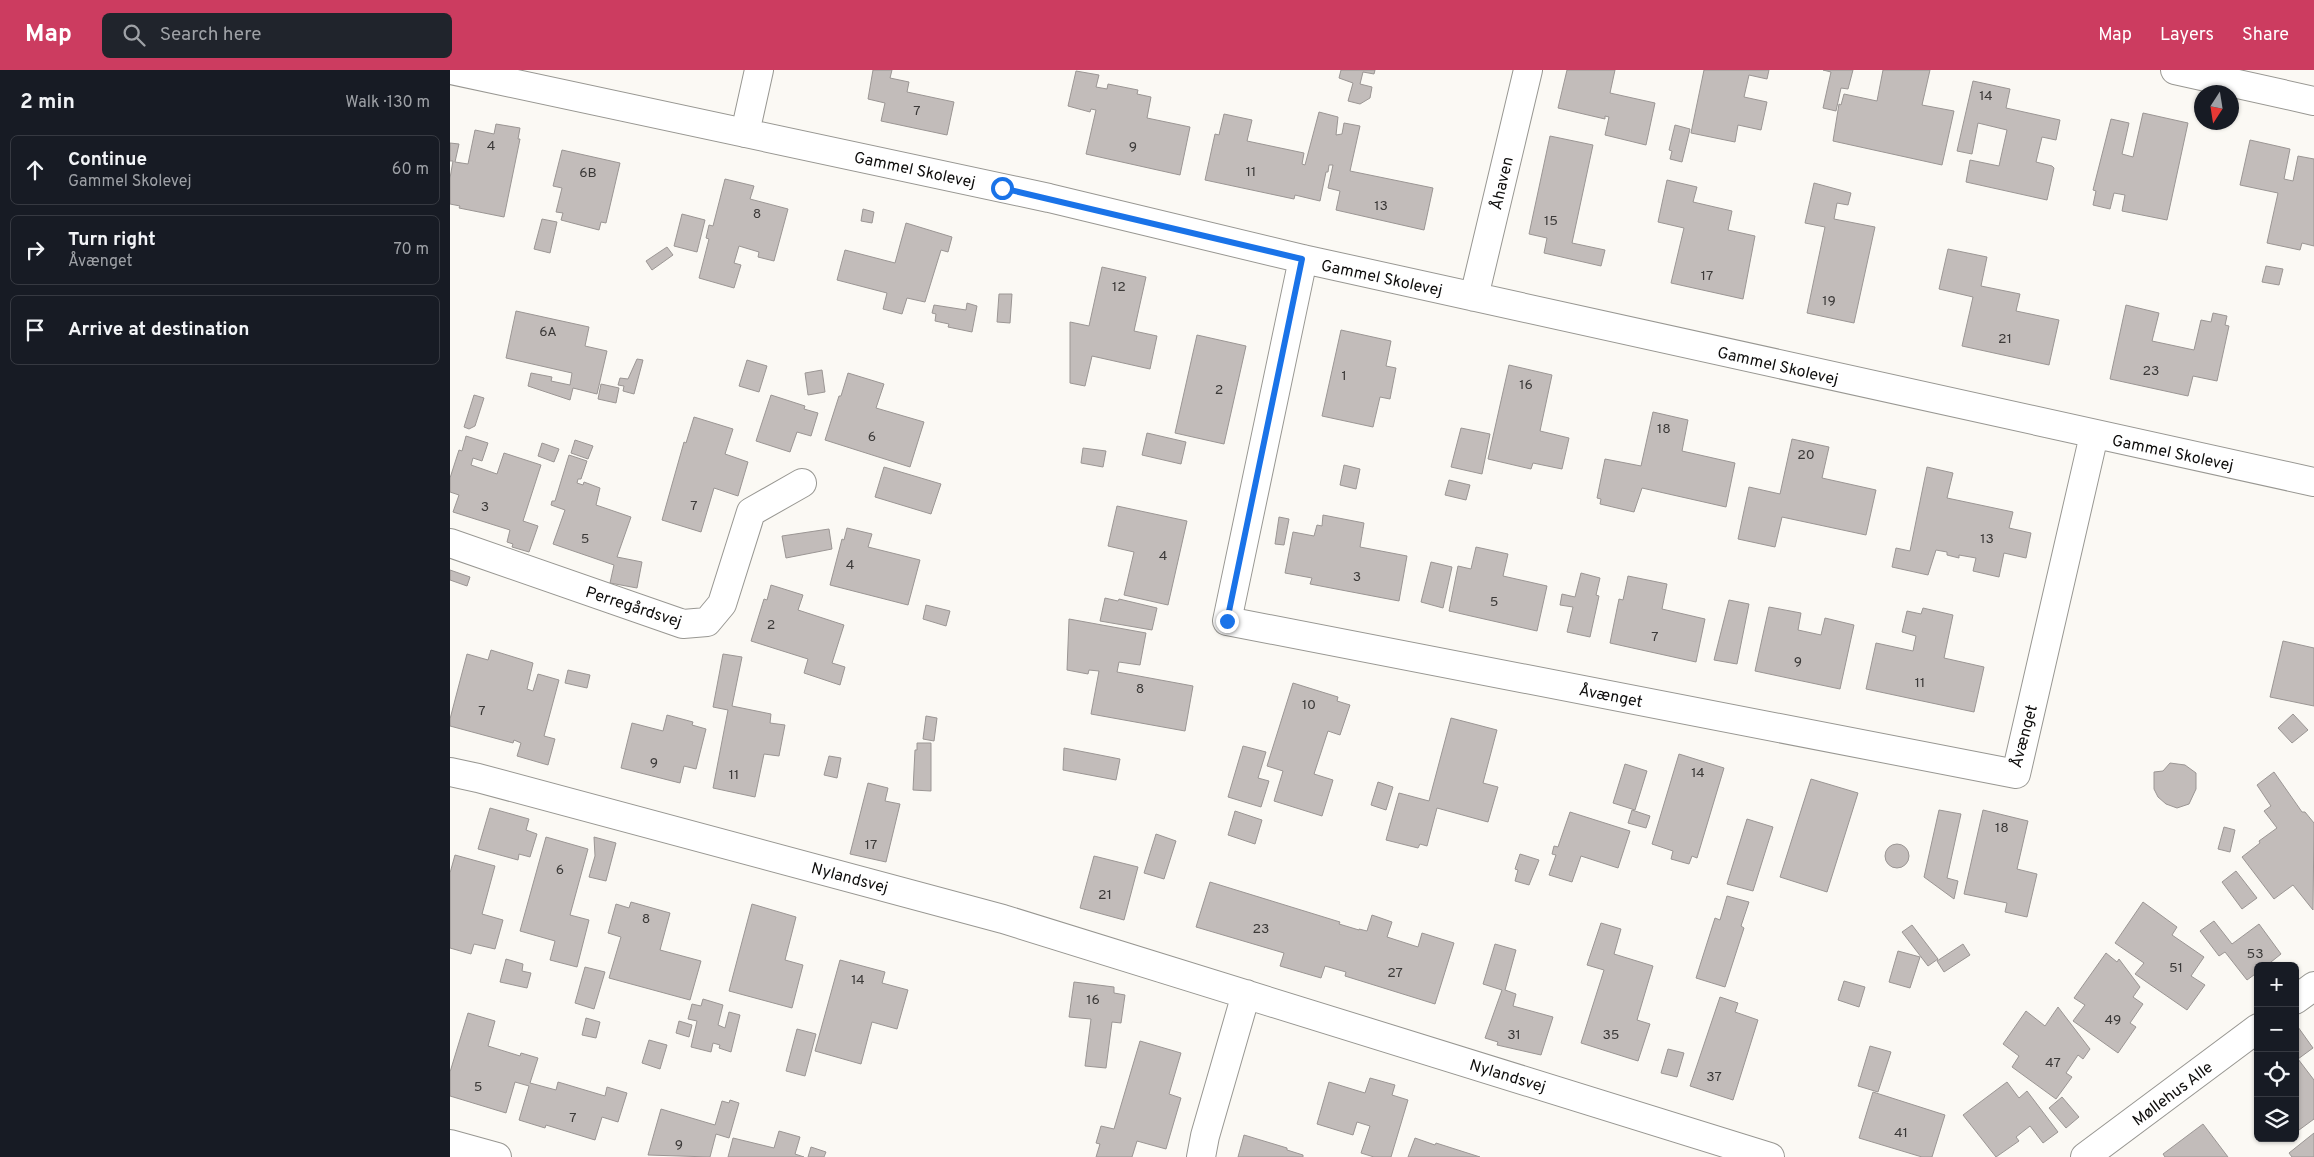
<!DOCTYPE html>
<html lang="en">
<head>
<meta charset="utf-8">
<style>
	:root { --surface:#171b24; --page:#20242c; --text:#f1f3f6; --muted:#9ea1a6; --line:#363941; --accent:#cc3c60 }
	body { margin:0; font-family:Overpass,sans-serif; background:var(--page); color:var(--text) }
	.controls { position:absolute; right:15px; bottom:15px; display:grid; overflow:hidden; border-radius:8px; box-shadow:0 1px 4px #0004 }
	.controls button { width:45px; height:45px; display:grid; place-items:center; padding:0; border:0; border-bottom:1px solid var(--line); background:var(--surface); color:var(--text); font:25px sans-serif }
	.compass { position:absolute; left:1744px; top:15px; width:45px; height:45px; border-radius:50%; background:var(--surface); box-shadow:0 1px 4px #0004; rotate:192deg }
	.stop { position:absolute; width:15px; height:15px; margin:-11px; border:4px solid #1a73e8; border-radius:50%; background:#fff }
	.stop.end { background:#1a73e8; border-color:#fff; box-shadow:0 1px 5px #0008 }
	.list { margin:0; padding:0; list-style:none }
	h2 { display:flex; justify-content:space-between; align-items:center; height:65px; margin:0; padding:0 20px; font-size:21px }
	h2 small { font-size:16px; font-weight:400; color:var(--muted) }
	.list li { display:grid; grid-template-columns:32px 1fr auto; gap:15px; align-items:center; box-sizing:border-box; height:70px; margin:0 10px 10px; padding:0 10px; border:1px solid var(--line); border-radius:8px }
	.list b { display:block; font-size:19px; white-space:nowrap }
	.list p { margin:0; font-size:16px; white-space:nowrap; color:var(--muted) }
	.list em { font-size:16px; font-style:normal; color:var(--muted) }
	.icon { flex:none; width:28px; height:28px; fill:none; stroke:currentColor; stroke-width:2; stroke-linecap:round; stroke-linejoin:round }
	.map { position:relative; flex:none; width:1864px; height:1087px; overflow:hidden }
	header { display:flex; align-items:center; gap:30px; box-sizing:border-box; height:70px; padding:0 25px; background:var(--accent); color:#fff }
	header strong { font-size:24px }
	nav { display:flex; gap:28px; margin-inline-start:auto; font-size:18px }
	.search { width:350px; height:45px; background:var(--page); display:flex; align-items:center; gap:12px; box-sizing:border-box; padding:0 18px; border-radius:8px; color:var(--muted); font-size:19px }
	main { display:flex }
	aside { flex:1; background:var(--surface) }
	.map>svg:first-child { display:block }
	.building { fill:#c2bcba; stroke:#9b9694 }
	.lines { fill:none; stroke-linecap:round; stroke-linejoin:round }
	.minor-casing { stroke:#989792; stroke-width:30 }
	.minor { stroke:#fff; stroke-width:28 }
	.route { stroke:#1a73e8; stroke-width:6 }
	.labels { text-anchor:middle; stroke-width:4; stroke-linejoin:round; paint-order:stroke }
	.number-label { font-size:14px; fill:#3b3938 }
	.street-label { font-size:16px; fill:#0e0d0c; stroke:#fff }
</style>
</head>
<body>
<header>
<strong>Map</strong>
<div class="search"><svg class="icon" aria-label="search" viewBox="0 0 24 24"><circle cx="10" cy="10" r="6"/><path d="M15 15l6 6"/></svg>Search here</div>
<nav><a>Map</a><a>Layers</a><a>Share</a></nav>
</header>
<main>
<aside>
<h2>2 min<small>Walk · 130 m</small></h2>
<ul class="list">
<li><svg class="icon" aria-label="ahead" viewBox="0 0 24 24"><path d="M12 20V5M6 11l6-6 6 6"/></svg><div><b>Continue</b><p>Gammel Skolevej</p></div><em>60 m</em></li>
<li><svg class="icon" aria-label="right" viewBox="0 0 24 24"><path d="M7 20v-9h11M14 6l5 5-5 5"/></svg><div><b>Turn right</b><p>Åvænget</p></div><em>70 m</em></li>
<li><svg class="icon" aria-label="arrive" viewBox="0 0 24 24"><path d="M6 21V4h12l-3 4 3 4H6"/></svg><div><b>Arrive at destination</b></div></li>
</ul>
</aside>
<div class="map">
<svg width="1864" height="1087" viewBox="0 0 1864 1087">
	<rect width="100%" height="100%" fill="#fbf9f4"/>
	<!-- building -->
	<path class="building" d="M423 0H442L440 8 459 12 457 22 504 32 497 65 431 51 435 33 418 29Z
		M891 0H925L924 4 913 2 910 14 922 17 920 28 910 34 898 31 903 13 889 8Z
		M1117 0H1165L1160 23 1205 33 1196 75 1155 65 1159 47 1155 46V49L1108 38Z
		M1254 0H1319L1317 9 1299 5 1294 27 1317 32 1311 60 1288 55 1285 72 1241 63Z
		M1373 0H1403L1398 19 1391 18 1386 41 1373 38 1381 2Z
		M1433 0H1480L1472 35 1504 41 1492 95 1383 71 1389 34 1391 35 1394 24 1427 31Z
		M626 1 649 5 646 17 657 19 658 14 688 20 687 24 701 27 697 48 740 57 730 105 636 84 646 40 641 39 640 42 618 36Z
		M1523 11 1560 19 1556 38 1610 50 1606 70 1592 67 1586 92 1602 96 1604 98 1597 130 1516 112 1520 90 1549 96 1557 60 1528 53 1522 84 1507 81Z
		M869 42 888 47 886 65 892 64 894 53 910 56 900 101 983 118 974 160 886 140 890 121 878 118 883 95H879L878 102H876L870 131 845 125 844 129 755 110 765 64 769 65 774 44 802 50 797 71 854 83 852 94 855 95Z
		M1693 43 1738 53 1717 150 1672 141 1675 125 1664 123 1660 139 1643 135 1646 121 1643 120 1661 49 1679 53 1672 84 1683 87Z
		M46 54 70 58 68 69H70L54 147 9 138 10 136 0 134V108L3 91H0V73L9 74 5 92 18 94 25 60 44 64Z
		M1225 55 1240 59 1232 92 1220 89 1222 81 1219 80Z
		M1100 66 1143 75 1122 173 1155 180 1151 196 1094 183 1097 168 1079 164Z
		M1800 70 1840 79 1834 109 1843 111 1848 86 1864 89V176L1852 173 1850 180 1817 173 1828 123 1790 115Z
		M112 80 170 93 156 153 151 152 149 160 111 150 113 143 106 142 112 118 103 116Z
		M275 109 304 116 300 129 338 139 324 191 308 187 309 182 289 176 284 193 291 195 284 218 249 208 259 169 256 168 259 155 263 156Z
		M1217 110 1247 117 1243 132 1282 141 1278 160 1305 166 1293 229 1221 213 1234 158 1208 152Z
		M1364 113 1401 123 1398 135 1387 133 1384 149 1425 157 1404 253 1357 243 1375 157 1355 153Z
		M413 139 424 142 422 153 411 151Z
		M232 144 255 150 247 182 224 176Z
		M92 149 107 152 100 183 84 179Z
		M456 153 502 167 498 182 491 180 475 232 457 228 452 244 433 239 437 223 387 210 395 180 445 193Z
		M217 177 223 185 202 200 196 191Z
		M1498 179 1537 187 1531 216 1570 224 1566 241 1609 250 1599 295 1512 276 1523 227 1489 219Z
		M1816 196 1833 199 1829 215 1812 212Z
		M652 197 696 207 684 261 707 266 700 299 642 286 635 316 620 313V252L639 256Z
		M549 224H562L560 253 547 252Z
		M517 233 527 236 522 262 498 257 499 254 485 251 486 244 482 243 484 235 516 240Z
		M1676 235 1709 243 1702 271 1744 280 1751 250 1761 252 1763 243 1777 246 1775 255 1779 256 1767 311 1743 306 1738 326 1660 309Z
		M66 241 139 257 135 276 157 281 147 324 123 318 120 330 78 316 81 303 102 307 101 311 120 315 122 303 56 288Z
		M891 260 941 271 936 296 946 298 940 329 930 327 923 357 872 346Z
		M747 265 796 276 774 374 725 363Z
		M187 289 193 290 184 324 173 321 174 316 168 315 170 308 178 309Z
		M297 290 317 296 309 322 289 316Z
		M1059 295 1102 305 1090 361 1119 368 1112 399 1083 393 1081 399 1038 389Z
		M372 300 375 322 358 325 355 303Z
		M398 303 434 314 426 338 474 352 460 397 375 370 389 326H391Z
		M151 314 169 318 166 333 148 329Z
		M24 325 34 328 25 356 19 359 14 357Z
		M321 325 355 336 354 339 368 343 361 366 347 362 340 382 306 371Z
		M1203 342 1238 350 1232 381 1285 393 1276 437 1192 418 1184 442 1150 434 1151 429 1147 428 1155 389 1191 396Z
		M244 347 283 359 275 384 298 392 288 426 264 418 251 462 212 450 234 372 236 373Z
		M1011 358 1040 364 1032 404 1001 397Z
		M697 363 736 372 731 394 692 385Z
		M16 366 38 373 32 391 23 388 21 395 47 404 54 383 91 395 73 451 88 456 79 482 62 477 63 474 57 472 60 460 3 442 9 425 0 422V408L9 380 12 381Z
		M1342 369 1379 377 1372 408 1426 420 1416 465 1332 447 1325 477 1288 469 1299 417 1330 424Z
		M125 370 143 376 138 389 121 383Z
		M92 373 109 379 104 392 88 386Z
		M633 378 656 381 653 397 631 393Z
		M119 385 137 391 131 409H128L127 413 133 415 134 412 150 418 146 435 181 447 167 487 192 492 187 518 160 513 164 495 103 474 115 440 101 435 102 431H105Z
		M894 395 910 399 906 419 890 415Z
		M434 397 491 414 481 444 425 427Z
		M1477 397 1503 403 1497 428 1563 442 1559 458 1581 463 1576 488 1554 483 1549 507 1523 501 1526 488 1509 485V488L1497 485V482L1486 480 1478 505 1442 497 1446 478 1460 481Z
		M999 410 1020 415 1016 430 995 425Z
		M667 436 737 451 718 535 674 525 684 482 658 476Z
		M873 445 914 453 910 477 957 486 949 531 860 514 862 508 835 503 843 462 864 466 867 455 872 456Z
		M829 447 839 449 834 475 825 474Z
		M397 458 422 464 418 477 470 490 458 535 380 515 392 469 394 470Z
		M379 459 382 479 336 488 332 466Z
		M1026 477 1058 484 1053 506 1097 516 1087 561 999 541 1008 496 1021 499Z
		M981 492 1002 497 993 538 971 532Z
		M0 500 20 507 17 516 0 510Z
		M1131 503 1150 508 1146 525 1149 526 1140 567 1117 562 1123 537 1110 535 1112 524 1125 527Z
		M1178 506 1217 514 1212 539 1255 549 1246 592 1160 573 1169 529 1173 530Z
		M321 515 353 525 348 540 394 555 382 593 395 597 390 615 354 603 358 589 301 571 314 529 317 530Z
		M655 528 668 531 669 529 707 538 702 560 650 551Z
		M1279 530 1299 534 1287 594 1264 590Z
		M476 535 500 541 496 556 473 549Z
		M1319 537 1351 543 1348 560 1371 565 1375 548 1404 555 1390 619 1305 601Z
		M1473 538 1503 545 1494 588 1534 597 1524 642 1416 619 1426 573 1463 581 1466 566 1452 562 1457 541 1471 544Z
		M619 549 696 563 690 595 669 592 667 602 743 616 735 661 641 644 649 601 639 600 638 604 617 600Z
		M1833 571 1864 578V636L1820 627Z
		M41 580 83 593 77 619 83 621 88 604 109 610 94 666 105 669 98 695 67 686 71 673 64 670 63 673 0 656V649L17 584 38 590Z
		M273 584 292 587 282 636 321 644 320 653 335 655 329 686 314 684 305 727 263 718 278 640 263 637Z
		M118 600 140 605 137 618 115 613Z
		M843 613 888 627 887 631 900 635 890 665 878 661 864 704 883 710 872 746 824 731 833 701 817 696Z
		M1843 644 1858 660 1842 673 1828 658Z
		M217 645 243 652 242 655 256 659 246 699 234 696 230 713 171 698 182 653 213 661Z
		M476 646 487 648 484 671 473 669Z
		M1001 648 1047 660 1033 713 1048 717 1038 752 987 738 977 776 970 774 968 778 936 770 949 723 979 731Z
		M467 673H481V721L463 720 465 680H467Z
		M793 676 816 682 808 708 819 711 811 737 778 727Z
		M614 678 670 689 666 710 613 700Z
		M1229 684 1274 698 1247 788 1242 786 1239 794 1221 789 1223 781 1202 774Z
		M379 686 391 688 387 708 374 705Z
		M1720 693 1735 695 1746 703V719L1739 734 1727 738 1716 734 1708 727 1704 719V702L1713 701Z
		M1175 694 1197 701 1185 740 1163 733Z
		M1824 702 1852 742H1855L1864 753 1863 840 1843 815 1824 829 1792 787 1810 773 1809 771 1827 758 1814 741 1821 736 1807 715Z
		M1361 709 1408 723 1377 822 1330 807Z
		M928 712 943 717 936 740 921 735Z
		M418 713 438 718 435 731 450 734 436 792 400 784Z
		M40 738 79 749 76 760 87 764 80 787 69 784 68 790 28 779Z
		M1182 740 1200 746 1196 758 1178 753Z
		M1489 740 1511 744 1497 808 1508 811 1504 829 1474 807Z
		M1533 740 1578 751 1567 799 1587 804 1577 847 1555 842 1557 833 1514 824Z
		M785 741 812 750 805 774 778 765Z
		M1120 742 1180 761 1168 798 1131 786 1122 812 1099 805 1106 785 1102 784 1104 776 1108 777Z
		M1297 749 1323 757 1303 821 1277 814Z
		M1774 757 1785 760 1780 782 1768 779Z
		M706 764 726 771 714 809 694 803Z
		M96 767 138 779 120 845 139 850 127 897 100 890 105 871 70 861Z
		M144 767 166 773 156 811 139 807 145 786Z
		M1435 786a12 12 0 1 1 24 0a12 12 0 1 1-24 0Z
		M1070 784 1089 790 1079 815 1065 811 1068 800 1065 799Z
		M5 785 45 796 32 844 53 850 45 879 24 874 21 884 0 878V803Z
		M644 786 688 797 674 850 630 838Z
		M1786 801 1807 828 1792 839 1772 812Z
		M760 812 890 852 889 854 909 860V859L917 861 922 845 942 852 937 867 968 877 972 863 1004 873 985 934 895 906 896 902 875 896 871 908 830 896 834 883 746 857Z
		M1277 826 1299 832 1291 856 1294 858 1275 917 1246 908 1265 848 1270 850Z
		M181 832 220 843 210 880 251 891 240 930 159 908 171 867 158 863 166 834 179 838Z
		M1693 832 1727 857 1722 865 1754 887 1741 906 1755 915 1737 940 1685 904 1694 893 1665 873Z
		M302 834 346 847 335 890 353 895 342 938 279 921Z
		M1764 851 1782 874 1809 854 1831 884 1816 896H1808V902L1797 910 1775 882 1769 886 1750 861Z
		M1151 853 1171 859 1164 884 1203 896 1187 950 1200 954 1188 991 1131 973 1154 900 1137 895Z
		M1462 855 1488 889 1478 896 1452 862Z
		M1045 874 1066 880 1055 920 1066 924 1063 936 1103 947 1091 985 1047 975 1048 972 1035 968 1052 920 1033 914Z
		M1513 874 1520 885 1494 902 1487 891Z
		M1448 881 1470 887 1460 918 1439 912Z
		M1656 883 1667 892 1669 889 1690 917 1683 927 1693 934 1680 953 1686 957 1668 983 1623 951 1635 935 1624 928Z
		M56 889 73 894 72 901 81 903 77 918 50 912Z
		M390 890 435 902 432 913 458 920 447 959 422 952 411 994 365 981Z
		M135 897 155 902 144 939 125 933Z
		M1394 911 1415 917 1409 937 1388 930Z
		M624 912 664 917V923L675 925 671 953 662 952 656 998 635 996 641 949 619 947Z
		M1270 927 1288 933 1285 942 1308 950 1283 1030 1240 1016Z
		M253 929 273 935 268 955 275 958 279 942 290 945 281 982 269 978 270 975 263 973 261 982 241 977 247 951 238 949 242 934 251 936Z
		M1608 937 1640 979 1633 989 1628 985 1616 1003 1622 1007 1606 1029 1562 997 1569 986 1553 974 1576 941 1595 956Z
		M18 943 45 951 38 976 70 986 71 983 88 988 80 1013 106 1020 108 1012 155 1026 157 1017 177 1023 168 1052 152 1047 145 1070 96 1055 95 1058 69 1050 79 1016 65 1012 56 1043 0 1026V1002Z
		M136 948 150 952 146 968 132 965Z
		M229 951 242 955 239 967 226 963Z
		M1848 957 1863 978 1848 989 1864 1010V1049L1845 1063V959Z
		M347 959 366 964 355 1006 336 1001Z
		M199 970 217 975 210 999 192 993Z
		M690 971 731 983 719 1024 731 1028 716 1079 687 1071 682 1087H646L650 1074 646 1073 651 1056 664 1059Z
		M1420 976 1441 982 1428 1022 1408 1016Z
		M1218 979 1234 983 1227 1007 1211 1003Z
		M920 1008 945 1015 942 1025 958 1030 941 1087H924L911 1083 920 1056 907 1052 903 1065 867 1054 879 1012 915 1023Z
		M1557 1012 1569 1028 1577 1021 1608 1062 1593 1073 1580 1056 1566 1067 1569 1071 1546 1087 1513 1045Z
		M1423 1022 1495 1045 1482 1087H1472L1409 1068Z
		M1612 1027 1629 1047 1616 1058 1599 1038Z
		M280 1030 289 1033 279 1068 266 1064 260 1087 198 1085 211 1039 265 1055 272 1031 279 1033Z
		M1753 1054 1778 1087H1715L1713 1084Z
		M329 1061 350 1067 345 1084 354 1087H278L283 1068 324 1078Z
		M1864 1063V1087H1842L1839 1083Z
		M794 1065 837 1078V1080L853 1085V1087H788Z
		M965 1068 985 1075 986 1073 1030 1087H958Z
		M361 1077 376 1082 374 1087H358Z"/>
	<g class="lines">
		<defs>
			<path id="minor" d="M1 0 599 128 853 189 1864 412
				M1725 0 1864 31
				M295 63 309 0
				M853 189 777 551 1566 704 1644 365
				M1024 227 1078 0
				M0 473 233 554 257 552 272 534 301 442 352 413
				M0 702 28 708 553 849 1320 1087
				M1845 930 1864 916
				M0 1074 47 1087
				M751 1087 755 1066 796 924
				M1635 1087 1808 958"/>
		</defs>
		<!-- minor casing -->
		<use href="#minor" class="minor-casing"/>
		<!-- minor -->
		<use href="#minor" class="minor"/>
	</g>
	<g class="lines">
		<!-- route -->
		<path class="route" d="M552 118 852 189 777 551"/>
	</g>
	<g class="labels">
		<!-- number labels -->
		<g class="number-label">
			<text x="1536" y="30">14</text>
			<text x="467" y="45">7</text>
			<text x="41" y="80">4</text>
			<text x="683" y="81">9</text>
			<text x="801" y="106">11</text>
			<text x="138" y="107">6B</text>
			<text x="931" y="140">13</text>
			<text x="307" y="148">8</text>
			<text x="1101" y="155">15</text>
			<text x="1257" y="210">17</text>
			<text x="669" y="221">12</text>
			<text x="1379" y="235">19</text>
			<text x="98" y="266">6A</text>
			<text x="1555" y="273">21</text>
			<text x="1701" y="305">23</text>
			<text x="894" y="310">1</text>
			<text x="1076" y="319">16</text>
			<text x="769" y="324">2</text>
			<text x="1214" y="363">18</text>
			<text x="422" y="371">6</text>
			<text x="1356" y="389">20</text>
			<text x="244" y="440">7</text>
			<text x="35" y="441">3</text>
			<text x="135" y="473">5</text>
			<text x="1537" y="473">13</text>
			<text x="713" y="490">4</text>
			<text x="400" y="499">4</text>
			<text x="907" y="511">3</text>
			<text x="1044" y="536">5</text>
			<text x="321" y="559">2</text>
			<text x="1205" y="571">7</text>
			<text x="1348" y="596">9</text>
			<text x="1470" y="617">11</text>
			<text x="690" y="623">8</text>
			<text x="859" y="639">10</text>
			<text x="32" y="645">7</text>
			<text x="204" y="697">9</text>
			<text x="1248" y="707">14</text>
			<text x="284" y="709">11</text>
			<text x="1552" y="762">18</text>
			<text x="421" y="779">17</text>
			<text x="110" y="804">6</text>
			<text x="655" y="829">21</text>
			<text x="196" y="853">8</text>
			<text x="811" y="863">23</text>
			<text x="1805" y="888">53</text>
			<text x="1726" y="902">51</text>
			<text x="945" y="907">27</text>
			<text x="408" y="914">14</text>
			<text x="643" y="934">16</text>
			<text x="1663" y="954">49</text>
			<text x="1064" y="969">31</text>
			<text x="1161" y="969">35</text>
			<text x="1603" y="997">47</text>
			<text x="1264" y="1011">37</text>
			<text x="28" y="1021">5</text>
			<text x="123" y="1052">7</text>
			<text x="1451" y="1067">41</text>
			<text x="229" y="1079">9</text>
		</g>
		<!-- street labels -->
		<g class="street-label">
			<text transform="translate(465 99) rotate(12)" y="6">Gammel Skolevej</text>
			<text transform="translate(1051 113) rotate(-77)" y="6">Åhaven</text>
			<text transform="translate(932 207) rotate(12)" y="6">Gammel Skolevej</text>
			<text transform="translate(1328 295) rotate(13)" y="6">Gammel Skolevej</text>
			<text transform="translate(1723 382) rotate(12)" y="6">Gammel Skolevej</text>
			<text transform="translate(184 536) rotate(18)" y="6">Perregårdsvej</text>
			<text transform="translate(1161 625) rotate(11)" y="6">Åvænget</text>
			<text transform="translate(1573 666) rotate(-75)" y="6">Åvænget</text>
			<text transform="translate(400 807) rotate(15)" y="6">Nylandsvej</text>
			<text transform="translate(1058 1005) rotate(17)" y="6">Nylandsvej</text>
			<text transform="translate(1722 1023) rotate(-37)" y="6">Møllehus Alle</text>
		</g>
	</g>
</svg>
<div class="controls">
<button>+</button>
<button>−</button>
<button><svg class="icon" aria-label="locate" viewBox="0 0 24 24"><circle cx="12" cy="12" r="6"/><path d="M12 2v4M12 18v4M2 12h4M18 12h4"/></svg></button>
<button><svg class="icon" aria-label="layers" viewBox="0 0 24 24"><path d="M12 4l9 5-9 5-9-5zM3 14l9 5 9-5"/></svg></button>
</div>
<svg class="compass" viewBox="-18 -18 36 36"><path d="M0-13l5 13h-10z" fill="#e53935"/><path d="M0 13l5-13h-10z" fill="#9ea1a6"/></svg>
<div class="stop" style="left:552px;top:118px"></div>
<div class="stop end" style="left:777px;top:551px"></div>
</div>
</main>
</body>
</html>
